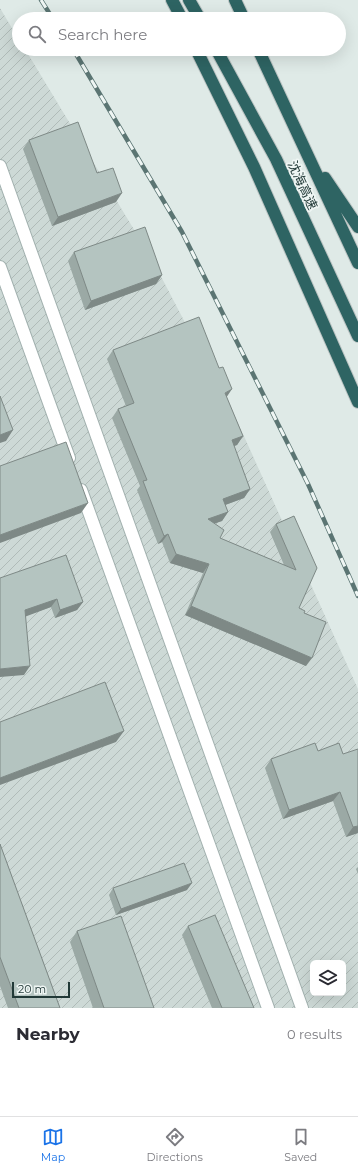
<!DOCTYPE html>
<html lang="en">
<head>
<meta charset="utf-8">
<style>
	:root { --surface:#fff; --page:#f7f7f7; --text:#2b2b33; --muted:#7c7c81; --line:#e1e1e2; --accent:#1a73e8 }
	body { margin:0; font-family:Montserrat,"Noto Sans SC",sans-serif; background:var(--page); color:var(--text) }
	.controls { position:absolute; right:12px; bottom:12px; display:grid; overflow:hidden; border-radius:6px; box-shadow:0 4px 16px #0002 }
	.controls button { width:36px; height:36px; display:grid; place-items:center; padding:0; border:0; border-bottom:1px solid var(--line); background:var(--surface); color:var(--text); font:20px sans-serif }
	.scale { position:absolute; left:12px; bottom:10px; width:58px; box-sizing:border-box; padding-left:4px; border:2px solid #213937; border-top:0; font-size:11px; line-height:14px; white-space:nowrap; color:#213937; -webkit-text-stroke:3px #eff6f4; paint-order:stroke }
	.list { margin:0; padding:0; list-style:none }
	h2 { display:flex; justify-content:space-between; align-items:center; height:52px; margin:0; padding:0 16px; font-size:17px }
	h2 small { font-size:13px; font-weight:400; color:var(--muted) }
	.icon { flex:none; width:22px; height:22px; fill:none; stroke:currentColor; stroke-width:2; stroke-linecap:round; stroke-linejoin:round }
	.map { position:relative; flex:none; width:358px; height:1008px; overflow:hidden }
	.search { position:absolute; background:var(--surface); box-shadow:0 4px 16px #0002; left:12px; right:12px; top:12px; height:44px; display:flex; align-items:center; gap:10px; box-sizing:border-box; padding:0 14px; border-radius:22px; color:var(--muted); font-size:15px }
	.sheet { height:108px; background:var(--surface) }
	nav { display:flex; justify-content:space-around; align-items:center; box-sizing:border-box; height:56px; border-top:1px solid var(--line); background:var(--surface); font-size:11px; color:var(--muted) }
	nav a { display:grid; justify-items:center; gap:2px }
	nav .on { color:var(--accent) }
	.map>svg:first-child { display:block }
	.industrial { fill:url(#industrial-furrows); fill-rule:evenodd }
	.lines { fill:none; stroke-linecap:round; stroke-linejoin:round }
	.minor-casing { stroke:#a2b1af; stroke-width:14 }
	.highway-casing { stroke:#bcc4c3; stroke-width:14 }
	.minor { stroke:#fff; stroke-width:12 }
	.highway { stroke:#2e6463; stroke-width:12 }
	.rail-casing { stroke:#5b7573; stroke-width:4.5 }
	.rail { stroke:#eff6f4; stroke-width:3; stroke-dasharray:9; stroke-linecap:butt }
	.wall { fill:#9ba9a5 }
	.shaded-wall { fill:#7e8986 }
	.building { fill:#b4c4c0; stroke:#7e8986 }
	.labels { text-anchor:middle; stroke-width:3.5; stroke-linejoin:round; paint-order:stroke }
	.street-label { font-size:13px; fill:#213937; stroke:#eff6f4 }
</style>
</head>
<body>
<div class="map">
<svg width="358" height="1008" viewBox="0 0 358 1008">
	<defs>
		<pattern id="industrial-furrows" width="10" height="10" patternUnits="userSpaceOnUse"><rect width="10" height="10" fill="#cdd9d6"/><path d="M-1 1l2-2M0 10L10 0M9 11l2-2" fill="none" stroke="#b0bbb8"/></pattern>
	</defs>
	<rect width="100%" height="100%" fill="#dfeae7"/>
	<!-- industrial -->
	<path class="industrial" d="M0 8 19 40V49H25L153 261 243 434 358 689V1008H0ZM313 963H343V993H313Z"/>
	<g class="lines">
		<defs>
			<path id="minor" d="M0 166 302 1008
				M0 267 69 458
				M81 490 268 1008"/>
			<path id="highway" d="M172 0 182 19
				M189 0 200 19
				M235 0 244 19
				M196 49 254 167 358 402
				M216 49 276 159 358 336
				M258 49 358 263
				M325 178 358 227"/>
		</defs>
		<!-- minor casing -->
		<use href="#minor" class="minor-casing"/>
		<!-- highway casing -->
		<use href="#highway" class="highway-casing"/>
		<!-- minor -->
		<use href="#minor" class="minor"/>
		<!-- highway -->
		<use href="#highway" class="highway"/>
		<defs>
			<path id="rail" d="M41 0 53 19
				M73 49 182 232 308 484 358 596"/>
		</defs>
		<!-- rail casing -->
		<use href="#rail" class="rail-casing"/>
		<!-- rail -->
		<use href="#rail" class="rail"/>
	</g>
	<!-- wall -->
	<path class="wall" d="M29 140 116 202 52 226 23 149Z
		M74 252 162 275 156 284 85 310 68 261Z
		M113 350 227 398 243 436 237 445 234 446 250 489 244 498 225 505 228 512 222 521 214 523 220 538 284 565 270 532 276 524 294 516 299 608 304 613 306 666 185 615 203 573 170 563 162 542 158 544 137 490 140 486 112 418 118 409 126 406 107 359Z
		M0 578 83 602 77 610 55 618 51 607 25 616 24 675Z
		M318 751 343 754 358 833 346 837 333 801 283 819 265 768 271 759Z
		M0 844 60 1008H8L0 986Z
		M358 867V874L356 869Z
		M113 888 187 890 116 915 109 895Z
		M188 926 254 1008H212L182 935Z
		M77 931 154 1008H93L70 942Z"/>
	<!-- shaded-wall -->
	<path class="shaded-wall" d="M122 193 116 202 52 226 58 217Z
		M162 275 156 284 85 310 91 301Z
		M232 389 226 398 225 393Z
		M13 430 6 441 0 443V435Z
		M243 436 237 445 226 449 232 440Z
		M250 489 244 498 217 508 223 499Z
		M88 503 81 513 0 543V535Z
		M228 512 222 521 202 528 208 519Z
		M168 534 162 542 158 544 164 536Z
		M176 554 209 564 203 573 170 563Z
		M57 599 51 607 19 619 25 610Z
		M83 602 77 610 55 618 60 610Z
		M191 606 312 658 306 666 185 615Z
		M30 666 24 675 0 677V669Z
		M124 731 116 742 0 785V778Z
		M340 792 333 801 283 819 289 810Z
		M358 826V833L346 837 353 827Z
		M192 883 187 890 116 915 121 909Z"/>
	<!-- building -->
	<path class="building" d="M78 122 97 173 113 168 122 193 58 217 29 140Z
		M145 227 162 275 91 301 74 252Z
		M199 317 219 368 223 367 232 389 225 393 243 436 232 440 250 489 223 499 228 512 208 519 224 530 220 538 296 570 276 524 294 516 317 568 299 608 305 611 304 613 326 622 312 658 191 606 209 564 176 554 168 534 164 536 143 481 147 480 118 409 134 403 113 350Z
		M0 396 13 430 0 435Z
		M66 442 88 503 0 535V466Z
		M66 555 83 602 60 610 57 599 25 610 30 666 0 669V578Z
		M105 682 124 731 0 778V722Z
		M315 743 318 751 339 743 343 754 358 749V826L353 827 340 792 289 810 271 759Z
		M0 844 60 1008H19L0 957Z
		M184 863 192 883 121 909 113 888Z
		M215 915 254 1008H222L188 926Z
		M121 916 154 1008H104L77 931Z"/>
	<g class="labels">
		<!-- street labels -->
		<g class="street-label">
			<text transform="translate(303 185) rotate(65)" y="5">沈海高速</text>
		</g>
	</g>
</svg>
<div class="controls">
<button><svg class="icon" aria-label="layers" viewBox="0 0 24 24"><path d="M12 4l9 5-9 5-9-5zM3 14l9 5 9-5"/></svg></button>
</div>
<div class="scale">20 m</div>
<div class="search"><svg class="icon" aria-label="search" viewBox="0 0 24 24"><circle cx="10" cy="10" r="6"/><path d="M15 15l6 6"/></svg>Search here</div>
</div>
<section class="sheet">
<h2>Nearby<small>0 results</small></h2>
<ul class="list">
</ul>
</section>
<nav>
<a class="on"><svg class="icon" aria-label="map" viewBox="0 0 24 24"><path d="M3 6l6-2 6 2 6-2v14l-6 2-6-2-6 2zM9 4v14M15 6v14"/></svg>Map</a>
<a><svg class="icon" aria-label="directions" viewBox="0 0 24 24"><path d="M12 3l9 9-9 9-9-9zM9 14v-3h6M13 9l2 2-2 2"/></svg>Directions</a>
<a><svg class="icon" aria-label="saved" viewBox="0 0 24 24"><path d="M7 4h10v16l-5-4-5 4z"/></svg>Saved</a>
</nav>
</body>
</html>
